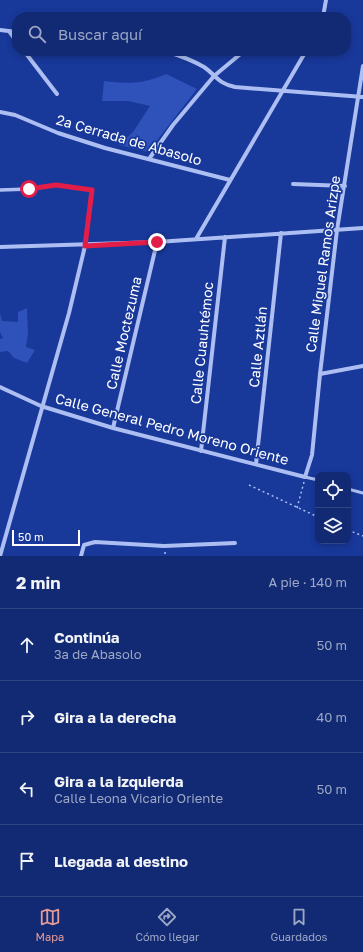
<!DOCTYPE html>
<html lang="es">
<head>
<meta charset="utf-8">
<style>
	:root { --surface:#122a74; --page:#1b3279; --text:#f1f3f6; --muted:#9ca7c5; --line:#314686; --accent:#e69b98 }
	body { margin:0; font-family:"Golos Text",sans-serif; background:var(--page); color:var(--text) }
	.controls { position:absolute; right:12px; bottom:12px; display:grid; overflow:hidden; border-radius:8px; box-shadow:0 2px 6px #0003 }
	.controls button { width:36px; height:36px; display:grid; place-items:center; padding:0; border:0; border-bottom:1px solid var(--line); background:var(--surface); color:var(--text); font:20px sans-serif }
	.scale { position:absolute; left:12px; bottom:10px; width:68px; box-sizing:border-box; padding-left:4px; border:2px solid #fff; border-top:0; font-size:11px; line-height:14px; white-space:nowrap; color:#fff; -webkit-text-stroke:3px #18389a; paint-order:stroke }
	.stop { position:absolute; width:12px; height:12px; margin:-9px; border:3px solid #e11d48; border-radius:50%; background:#fff }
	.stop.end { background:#e11d48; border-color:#fff; box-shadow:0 1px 4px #0008 }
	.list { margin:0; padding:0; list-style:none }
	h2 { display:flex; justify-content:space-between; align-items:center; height:52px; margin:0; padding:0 16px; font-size:17px }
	h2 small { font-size:13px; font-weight:400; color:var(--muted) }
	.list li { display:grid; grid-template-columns:26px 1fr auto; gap:12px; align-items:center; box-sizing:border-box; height:72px; padding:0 16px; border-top:1px solid var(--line) }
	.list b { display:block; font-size:15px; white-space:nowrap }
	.list p { margin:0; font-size:13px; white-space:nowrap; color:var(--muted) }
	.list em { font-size:13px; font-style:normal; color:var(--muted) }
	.icon { flex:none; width:22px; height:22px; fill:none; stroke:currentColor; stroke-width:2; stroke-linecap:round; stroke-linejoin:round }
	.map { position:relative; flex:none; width:363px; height:556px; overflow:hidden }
	.search { position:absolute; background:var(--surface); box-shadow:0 2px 6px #0003; left:12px; right:12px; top:12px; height:44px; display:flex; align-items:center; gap:10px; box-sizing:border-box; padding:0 14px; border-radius:16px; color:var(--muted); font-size:15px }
	.sheet { height:340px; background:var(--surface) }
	nav { display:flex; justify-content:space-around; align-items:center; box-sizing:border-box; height:56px; border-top:1px solid var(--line); background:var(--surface); font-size:11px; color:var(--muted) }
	nav a { display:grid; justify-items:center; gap:2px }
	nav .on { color:var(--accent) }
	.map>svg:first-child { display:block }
	.green { fill:#2e52ba }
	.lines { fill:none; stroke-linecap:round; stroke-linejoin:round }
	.path { stroke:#adbff2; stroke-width:1.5; stroke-dasharray:2 3; stroke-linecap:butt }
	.service { stroke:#adbff2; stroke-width:3 }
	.pedestrian { stroke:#adbff2; stroke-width:3.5 }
	.minor { stroke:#adbff2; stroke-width:4 }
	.route { stroke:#e11d48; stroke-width:5 }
	.labels { text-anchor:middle; stroke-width:3.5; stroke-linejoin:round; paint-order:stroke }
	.street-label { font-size:14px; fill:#fff; stroke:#18389a }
</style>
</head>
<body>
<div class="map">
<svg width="363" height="556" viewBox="0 0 363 556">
	<rect width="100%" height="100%" fill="#18389a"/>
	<!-- green -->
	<path class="green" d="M166 74 197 89 148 152 119 145 133 132 150 106 128 101H102L104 81C128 84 144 84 166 74Z
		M27 308 28 334 26 347 35 350 27 363 14 358 8 351 0 352V339L3 338 0 332V313L2 321 18 322V312Z"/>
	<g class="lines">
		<!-- path -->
		<path class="path" d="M249 485 318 517
			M297 508 304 482
			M348 530 363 536
			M165 552V556"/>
		<!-- service -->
		<path class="service" d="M305 477 318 480
			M348 489 363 493"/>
		<!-- pedestrian -->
		<path class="pedestrian" d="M0 190 29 189 56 185 92 190 85 246"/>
		<!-- minor -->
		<path class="minor" d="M323 17 326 0
			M0 30 17 32
			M9 31 17 42
			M24 51 57 94
			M165 51C178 55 192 60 204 67 217 76 217 83 235 87L363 97
			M0 112 15 115 58 133 105 148 230 180
			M149 159 173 125 214 76 244 51
			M293 184 345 186
			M196 239 306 51
			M0 247 157 242 363 228
			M320 374 363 366
			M0 387 41 406 113 428 305 477 312 455 320 374 337 230 363 66
			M113 428 157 242
			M201 451 225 237
			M256 464 281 233
			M0 556 69 313 85 246
			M81 556 84 545 95 542 164 546 235 543"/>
	</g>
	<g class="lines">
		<!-- route -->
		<path class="route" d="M29 189 56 185 92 190 85 246 157 242"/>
	</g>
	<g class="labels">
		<!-- street labels -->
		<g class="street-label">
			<text transform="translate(129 140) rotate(16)" y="5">2a Cerrada de Abasolo</text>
			<text transform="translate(323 264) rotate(-82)" y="5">Calle Miguel Ramos Arizpe</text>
			<text transform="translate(124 333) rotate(-77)" y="5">Calle Moctezuma</text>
			<text transform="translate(202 343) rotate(-84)" y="5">Calle Cuauhtémoc</text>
			<text transform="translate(258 347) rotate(-84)" y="5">Calle Aztlán</text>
			<text transform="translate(172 429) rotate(15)" y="5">Calle General Pedro Moreno Oriente</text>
		</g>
	</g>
</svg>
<div class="controls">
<button><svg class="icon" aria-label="locate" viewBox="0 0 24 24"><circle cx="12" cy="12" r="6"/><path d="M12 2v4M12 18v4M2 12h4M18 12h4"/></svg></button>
<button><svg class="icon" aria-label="layers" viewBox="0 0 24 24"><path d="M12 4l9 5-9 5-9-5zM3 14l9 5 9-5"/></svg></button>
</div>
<div class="scale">50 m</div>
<div class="stop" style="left:29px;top:189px"></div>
<div class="stop end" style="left:157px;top:242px"></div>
<div class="search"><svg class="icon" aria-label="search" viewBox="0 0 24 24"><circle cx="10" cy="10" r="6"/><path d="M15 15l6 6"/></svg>Buscar aquí</div>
</div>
<section class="sheet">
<h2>2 min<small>A pie · 140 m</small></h2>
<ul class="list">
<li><svg class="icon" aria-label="ahead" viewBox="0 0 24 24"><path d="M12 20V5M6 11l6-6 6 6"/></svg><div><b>Continúa</b><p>3a de Abasolo</p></div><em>50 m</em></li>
<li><svg class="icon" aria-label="right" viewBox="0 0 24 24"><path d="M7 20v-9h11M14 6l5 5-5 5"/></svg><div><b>Gira a la derecha</b></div><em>40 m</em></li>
<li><svg class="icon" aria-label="left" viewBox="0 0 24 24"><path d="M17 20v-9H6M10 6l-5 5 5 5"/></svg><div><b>Gira a la izquierda</b><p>Calle Leona Vicario Oriente</p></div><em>50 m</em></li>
<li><svg class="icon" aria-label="arrive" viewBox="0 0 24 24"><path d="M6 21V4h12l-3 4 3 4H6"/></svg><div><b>Llegada al destino</b></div></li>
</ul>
</section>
<nav>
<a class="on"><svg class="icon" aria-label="map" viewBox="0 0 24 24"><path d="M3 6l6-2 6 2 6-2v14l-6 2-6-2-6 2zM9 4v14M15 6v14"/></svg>Mapa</a>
<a><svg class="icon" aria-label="directions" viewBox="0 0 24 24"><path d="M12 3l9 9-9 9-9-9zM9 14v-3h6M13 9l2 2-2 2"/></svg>Cómo llegar</a>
<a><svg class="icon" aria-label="saved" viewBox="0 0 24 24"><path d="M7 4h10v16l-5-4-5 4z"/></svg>Guardados</a>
</nav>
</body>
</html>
